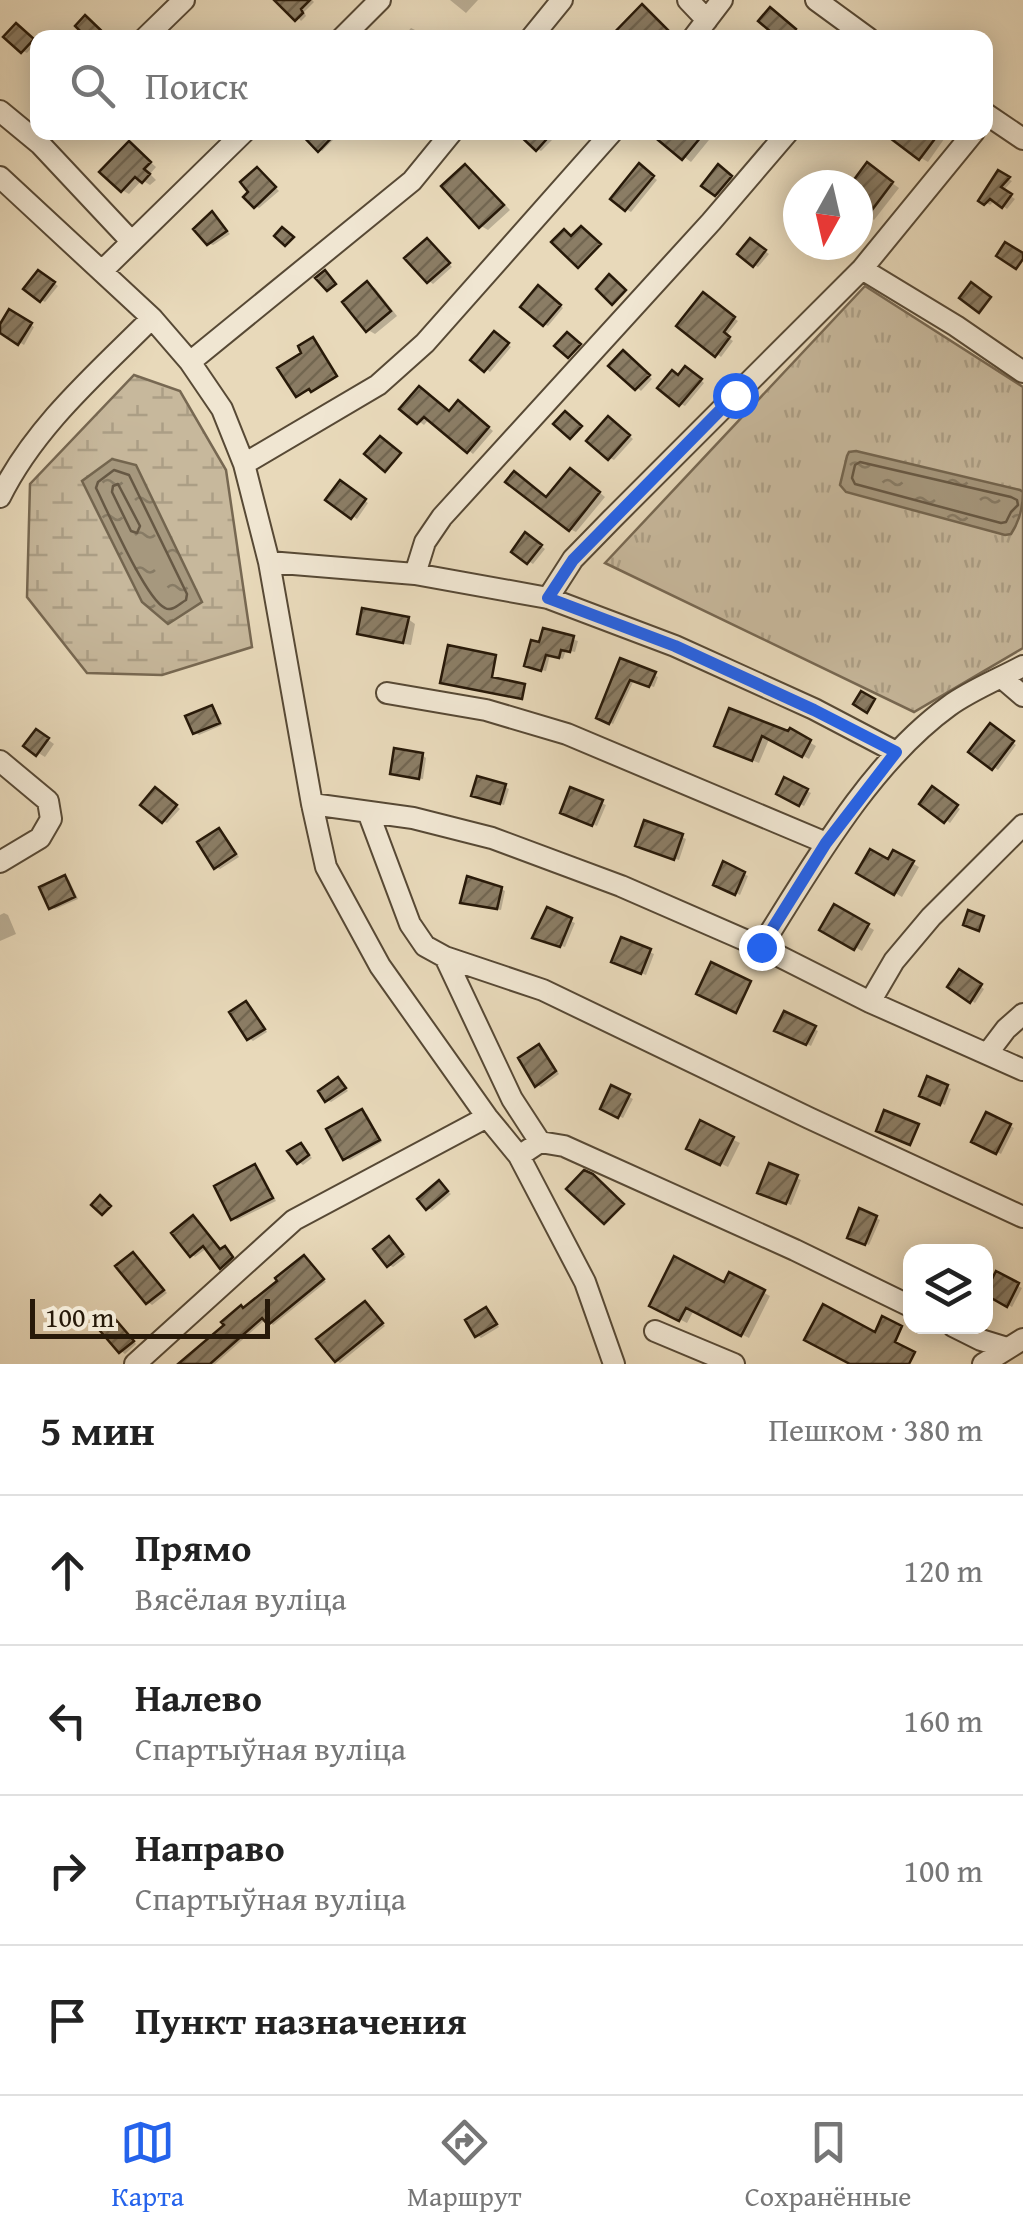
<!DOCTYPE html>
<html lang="ru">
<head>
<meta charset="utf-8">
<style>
	:root { --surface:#fff; --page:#f6f6f6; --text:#222; --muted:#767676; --line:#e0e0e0; --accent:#2563eb }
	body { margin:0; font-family:"Gentium Book Plus",serif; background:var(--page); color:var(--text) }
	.controls { position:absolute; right:30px; bottom:30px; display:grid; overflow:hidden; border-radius:20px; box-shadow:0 5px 25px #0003 }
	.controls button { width:90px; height:90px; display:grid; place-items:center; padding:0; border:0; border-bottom:2px solid var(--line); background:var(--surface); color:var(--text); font:50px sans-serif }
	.compass { position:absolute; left:783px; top:170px; width:90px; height:90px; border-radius:50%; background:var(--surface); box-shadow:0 5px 25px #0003; rotate:188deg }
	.scale { position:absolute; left:30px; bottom:25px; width:240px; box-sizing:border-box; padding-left:10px; border:5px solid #271909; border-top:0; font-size:28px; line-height:35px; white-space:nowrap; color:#271909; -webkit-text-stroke:8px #f0e6d2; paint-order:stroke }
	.stop { position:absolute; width:30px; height:30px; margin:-22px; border:8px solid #2563eb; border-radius:50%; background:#fff }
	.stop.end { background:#2563eb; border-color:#fff; box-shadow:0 2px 10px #0008 }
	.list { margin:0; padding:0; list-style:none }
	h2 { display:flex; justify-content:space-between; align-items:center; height:130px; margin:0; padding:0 40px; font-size:42px }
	h2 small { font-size:32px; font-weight:400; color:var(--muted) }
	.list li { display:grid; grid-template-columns:65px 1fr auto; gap:30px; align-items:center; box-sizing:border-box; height:150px; padding:0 40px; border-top:2px solid var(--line) }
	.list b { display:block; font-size:38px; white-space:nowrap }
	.list p { margin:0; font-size:32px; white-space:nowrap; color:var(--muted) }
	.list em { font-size:32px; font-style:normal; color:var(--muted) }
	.icon { flex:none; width:55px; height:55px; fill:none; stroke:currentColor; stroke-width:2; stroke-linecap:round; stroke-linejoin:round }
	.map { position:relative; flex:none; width:1023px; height:1364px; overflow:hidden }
	.search { position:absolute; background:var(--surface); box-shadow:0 5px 25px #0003; left:30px; right:30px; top:30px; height:110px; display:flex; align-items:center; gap:25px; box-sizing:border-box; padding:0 35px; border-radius:20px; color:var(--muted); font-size:38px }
	.sheet { height:730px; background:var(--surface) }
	nav { display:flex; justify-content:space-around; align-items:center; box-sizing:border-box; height:140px; border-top:2px solid var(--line); background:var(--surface); font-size:28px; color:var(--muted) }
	nav a { display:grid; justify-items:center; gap:5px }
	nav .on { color:var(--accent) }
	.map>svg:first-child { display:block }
	.grass { fill:url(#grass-tufts); stroke:#776852; stroke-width:2.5 }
	.wetland { fill:url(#wetland-marsh); stroke:#776852; stroke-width:2.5 }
	.water { fill:url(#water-ripples); stroke:#73654f; stroke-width:2.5 }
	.shadow { fill:#0003 }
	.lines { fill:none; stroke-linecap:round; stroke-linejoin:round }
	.shore { stroke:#665844; stroke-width:2.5 }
	.building { fill:url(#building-hatch); stroke:#271909; stroke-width:2.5 }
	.minor-casing { stroke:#574935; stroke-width:24 }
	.minor { stroke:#f0e6d2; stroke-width:20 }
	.route { stroke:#2563eb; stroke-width:12 }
</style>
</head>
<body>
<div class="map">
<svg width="1023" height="1364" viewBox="0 0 1023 1364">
	<defs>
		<pattern id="grass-tufts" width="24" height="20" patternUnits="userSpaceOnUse" patternTransform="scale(2.5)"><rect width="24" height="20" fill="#c7b89c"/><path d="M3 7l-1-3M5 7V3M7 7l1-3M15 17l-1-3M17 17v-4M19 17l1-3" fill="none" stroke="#ab9e85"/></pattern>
		<pattern id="wetland-marsh" width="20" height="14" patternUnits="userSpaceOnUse" patternTransform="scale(2.5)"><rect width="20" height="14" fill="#c7b89c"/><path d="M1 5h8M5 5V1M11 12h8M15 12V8" fill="none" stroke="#ab9e85"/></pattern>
		<pattern id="water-ripples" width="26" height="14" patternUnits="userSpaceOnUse" patternTransform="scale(2.5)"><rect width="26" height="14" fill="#a6987e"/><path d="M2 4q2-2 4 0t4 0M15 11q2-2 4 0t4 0" fill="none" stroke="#877b65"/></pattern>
		<pattern id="building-hatch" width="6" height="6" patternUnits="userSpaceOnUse" patternTransform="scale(2.5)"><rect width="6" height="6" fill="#8b7d65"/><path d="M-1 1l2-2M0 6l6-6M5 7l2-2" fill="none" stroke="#726651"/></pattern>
	</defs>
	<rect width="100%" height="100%" fill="#e8d9ba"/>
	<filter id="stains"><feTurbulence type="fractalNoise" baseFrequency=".002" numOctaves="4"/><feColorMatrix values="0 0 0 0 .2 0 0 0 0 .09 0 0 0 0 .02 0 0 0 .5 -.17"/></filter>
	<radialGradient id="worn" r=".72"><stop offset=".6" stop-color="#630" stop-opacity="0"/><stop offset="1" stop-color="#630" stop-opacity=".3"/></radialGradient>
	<!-- grass -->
	<path class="grass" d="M865 286 1023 387V648L914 712 605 563Z"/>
	<!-- wetland -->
	<path class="wetland" d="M134 375 180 391 226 470 252 647 162 675 87 673 27 597 30 484Z"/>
	<!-- water -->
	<path class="water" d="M856 451 1020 490 1023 492C1023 506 1019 522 1011 534L1005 535 846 492 840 485 847 456 849 452Z
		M112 459 136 465 202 602 168 624 142 602 82 481Z"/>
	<!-- shadow -->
	<path class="shadow" d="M283 0H312L314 2 304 12 306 16 301 21Z
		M450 0H478L466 13Z
		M21 28 37 42 27 53 23 51Z
		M411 28 415 30 424 38H402Z
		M341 132 322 151 303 133Z
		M549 132 554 138 541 151 537 149Z
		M667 132H710L713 135 691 162 661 140Z
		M900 132H949L928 162 921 158Z
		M130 144 156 167 150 174 156 180 150 185 142 180 129 194 122 190Z
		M466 167 473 171 510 210 488 230 481 226Z
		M644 169 657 180 631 212 626 209Z
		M723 169 735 180 720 197 705 186Z
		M874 170 899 188 874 220 858 209V185H853Z
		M261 173 279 191 259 208 255 206Z
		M999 174 1012 181 1003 191 1015 199 1007 209 995 200 990 205 982 200Z
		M212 214 230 234 213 245 208 243Z
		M751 241 769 254 758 267 754 265Z
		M431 244 452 267 433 284 429 281Z
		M808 245H836L825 258Z
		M43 275 58 286 45 302 41 300Z
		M367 284 375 288 397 316 375 334 368 330Z
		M542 291 563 308 548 326 544 324Z
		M707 298 738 321 726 336 733 341 721 357 717 354Z
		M10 312 34 327 24 345 0 330Z
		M498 336 511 347 490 372 473 359Z
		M627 356 652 379 641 391 612 365Z
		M690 371 704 383 685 406 681 404 679 377Z
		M464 406 493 431 473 454 430 418 424 425 403 409 450 413Z
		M613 422 633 439 614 460 610 458Z
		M577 474 605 497 576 532 570 529 547 500Z
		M340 483 368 503 357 519 329 500Z
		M530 538 545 549 533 564 514 552Z
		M408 619 415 624 411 645 367 637 360 633Z
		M545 631 578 641 575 652 566 650 563 659 550 655 546 671 531 668Z
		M622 661 658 677 654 687 634 680 613 724 599 717Z
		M212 708 216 711 222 725 199 735 195 732Z
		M731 711 789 735 791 732 816 746 809 759 770 737 759 763 724 749Z
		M991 727 1016 745 998 770 972 752Z
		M37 732 54 744 45 757 27 746Z
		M422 755 426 758 423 779 397 775Z
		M785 780 811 793 804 806 779 793Z
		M505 787 509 789 504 805 479 797Z
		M932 789 960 809 950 823 922 803Z
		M572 790 606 805 597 826 567 814Z
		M160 792 180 809 167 823 163 821Z
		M219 831 223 833 239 857 220 869 216 867Z
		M682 837 686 839 679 860 642 847Z
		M894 853 919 867 902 897 859 872 889 862Z
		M724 865 748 876 740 895 716 884Z
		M65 878 69 880 78 899 55 909 51 907Z
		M501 889 505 891 501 910 467 904Z
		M835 907 874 930 862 951 823 929Z
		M548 910 575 923 565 947 540 939Z
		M4 913 8 915 16 934 0 941V915Z
		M623 940 654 954 646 975 618 963Z
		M959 972 984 989 975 1003 950 987Z
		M246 1004 251 1006 267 1032 253 1041 249 1038Z
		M785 1015 818 1031 811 1046 778 1030Z
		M539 1047 544 1049 559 1074 541 1087 537 1085Z
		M338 1080 348 1091 331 1102 327 1100Z
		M947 1087 951 1089 945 1105 926 1097Z
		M613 1088 633 1099 623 1118 603 1108Z
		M362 1112 367 1114 382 1142 350 1160 345 1158Z
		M987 1115 1014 1128 1001 1154 975 1141Z
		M701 1124 740 1143 728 1167 689 1148Z
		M301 1146 312 1158 303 1165 299 1162Z
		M255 1167 260 1170 276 1201 237 1220 233 1218Z
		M770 1167 801 1180 791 1205 764 1194Z
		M439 1183 451 1194 432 1210 427 1208Z
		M876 1218 880 1220 869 1245 850 1237Z
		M174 1234 222 1251 225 1249 235 1259 225 1269 207 1248 195 1257Z
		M390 1239 406 1257 393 1267 389 1265Z
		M133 1255 167 1293 152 1305 148 1302Z
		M308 1260 326 1282 273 1325 266 1319 215 1364H182L244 1310Z
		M730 1275 770 1296 749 1338 694 1310 687 1323 652 1305 725 1285Z
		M997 1275 1022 1288 1012 1307 987 1293Z
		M365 1304 385 1326 340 1363 336 1360Z
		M486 1310 490 1312 499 1327 481 1338 477 1335Z
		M114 1318 136 1344 125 1354 121 1351Z"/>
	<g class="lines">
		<!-- shore -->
		<path class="shore" d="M860 462 1011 497 1017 500 1018 505 1011 512 1006 522 1001 523 855 484 852 478 855 465Z
			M114 470 129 475 187 594 186 600C179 604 172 612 165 608 146 600 107 510 96 488L98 482Z
			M118 484 140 526 137 533 131 531 112 492 113 486Z"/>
	</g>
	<!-- building -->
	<path class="building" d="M274 0H310L301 9 303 13 295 21Z
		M642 4 669 31 663 38H609Z
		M770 7 796 29 789 38H778L758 21Z
		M85 15 109 38H87L75 26Z
		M16 23 34 39 21 53 3 37Z
		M299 132H337L318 152Z
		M516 132H553L536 151Z
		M664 132H705L682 160 658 140Z
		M882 132H940L919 160Z
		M129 141 151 162 144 169 150 174 142 183 135 177 121 192 99 172Z
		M867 162 893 182 866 218 858 212V185H850Z
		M639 163 654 176 625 211 610 199Z
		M465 164 504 205 479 228 441 186Z
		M718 164 732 176 715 196 701 186Z
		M257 167 276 187 254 208 243 197 248 192 240 182Z
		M998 170 1010 177 1001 187 1012 194 1002 208 990 199 984 205 978 201Z
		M212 211 227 231 207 245 193 229Z
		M581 226 601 244 578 268 551 242 564 229 571 236Z
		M282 227 294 237 285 246 274 236Z
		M427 238 450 263 427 283 404 258Z
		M750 238 766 250 753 267 737 254Z
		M1005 242 1023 253V259L1016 269 996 256Z
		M38 270 55 282 40 302 23 289Z
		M325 270 336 284 327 291 315 278Z
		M609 274 626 290 612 305 596 289Z
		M367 281 391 311 366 332 342 302Z
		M971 282 991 297 979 313 959 298Z
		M538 285 561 305 543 326 520 307Z
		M703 292 735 317 724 332 730 337 715 357 676 326Z
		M9 309 32 323 18 345 0 333V324Z
		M494 331 509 343 484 372 470 360Z
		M567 332 581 344 568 358 554 346Z
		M313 337 337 376 311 392 309 389 296 397 277 368 301 353 298 346Z
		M623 350 650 375 635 390 608 366Z
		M685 366 702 379 679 406 657 388 672 370 678 375Z
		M419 386 449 411 458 400 489 427 467 453 424 417 417 424 399 409Z
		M565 411 582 426 570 439 553 424Z
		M608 416 630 435 608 460 586 441Z
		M380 436 401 453 385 472 364 454Z
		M570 468 600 492 569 531 505 482 514 471 546 497Z
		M340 480 366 499 351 519 325 500Z
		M525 532 542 545 527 564 511 552Z
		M362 608 409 617 403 643 357 634Z
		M543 628 574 636 570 652 561 650 559 658 546 655 541 671 524 666 531 640 539 642Z
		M448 645 496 655 492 677 525 684 522 699 440 683Z
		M620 658 656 672 649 687 630 680 609 724 596 718Z
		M861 691 875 699 867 713 853 704Z
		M212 705 220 723 193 734 185 716Z
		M729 708 788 731 790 728 811 740 802 757 762 736 752 761 714 746Z
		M990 723 1014 741 992 770 968 752Z
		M36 729 49 738 36 756 23 746Z
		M394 748 423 753 419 779 390 774Z
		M477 776 506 784 500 804 471 796Z
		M784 777 808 789 799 806 776 794Z
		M932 786 958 805 944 823 919 804Z
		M155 787 177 805 162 823 140 805Z
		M570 787 603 800 592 826 560 813Z
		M644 820 683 834 674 860 635 846Z
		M219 828 236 854 214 869 197 842Z
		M870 849 888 859 893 850 914 861 894 895 856 873Z
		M723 861 745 872 735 895 713 885Z
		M65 875 75 897 49 909 39 887Z
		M467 876 502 887 497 909 460 903Z
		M834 904 869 924 854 950 819 930Z
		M547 907 572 918 560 947 532 938Z
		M968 910 984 916 979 931 963 925Z
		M621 937 651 949 641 974 611 962Z
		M711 962 751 981 736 1013 696 994Z
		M959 969 982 984 970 1003 947 987Z
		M246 1001 265 1029 247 1040 229 1012Z
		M784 1011 816 1026 806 1045 774 1031Z
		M539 1044 556 1071 535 1087 518 1058Z
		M927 1076 948 1085 940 1105 919 1096Z
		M338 1077 346 1088 325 1102 318 1091Z
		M611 1085 630 1094 618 1118 600 1109Z
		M362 1109 380 1140 343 1160 326 1129Z
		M884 1110 919 1124 910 1145 876 1131Z
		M986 1112 1011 1124 996 1154 971 1142Z
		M700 1120 734 1137 720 1165 686 1149Z
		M301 1143 309 1155 297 1164 287 1151Z
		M769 1163 798 1175 786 1204 757 1193Z
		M255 1164 273 1198 231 1220 214 1186Z
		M584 1170 593 1174 624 1204 604 1224 566 1189Z
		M439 1180 448 1191 426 1210 417 1199Z
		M100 1195 111 1206 102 1215 91 1205Z
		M859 1208 877 1216 865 1245 847 1238Z
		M193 1215 220 1249 225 1246 233 1257 220 1269 203 1246 190 1257 171 1233Z
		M389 1236 403 1254 387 1267 373 1249Z
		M133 1252 164 1290 146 1304 115 1266Z
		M304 1255 324 1279 268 1325 262 1318 210 1364H178L224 1325 221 1322 241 1305 243 1308 277 1281 275 1278Z
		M674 1256 724 1282 729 1272 765 1290 741 1336 686 1308 679 1321 649 1306Z
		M996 1271 1019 1283 1007 1307 986 1295V1291Z
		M365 1301 383 1323 335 1362 316 1339Z
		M823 1304 875 1332 882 1316 902 1326 895 1342 915 1352 909 1364H850L804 1340Z
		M486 1307 497 1324 475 1337 465 1320Z
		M110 1313 134 1341 119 1353 95 1325Z"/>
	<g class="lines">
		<defs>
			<path id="minor" d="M688 0 707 20
				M816 0 868 38
				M145 38 184 0
				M342 38 380 0
				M531 38 562 0
				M693 38 722 0
				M0 111 40 144 131 241
				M986 114 1023 139
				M0 177 152 318 190 362 222 409 244 464 269 562 312 804 326 867 380 966 487 1117 519 1156 585 1282 614 1364
				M862 269 956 326 1023 372
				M102 271 244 132
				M190 362 412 181 452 132
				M244 464 378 385 425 343 612 132
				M0 497C35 426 97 373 152 318
				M269 562 415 574 548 598 675 646 814 709 896 752
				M415 574 425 542 442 517 711 222 788 132
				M548 598 573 559 612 519 862 269 974 132
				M1002 678 1023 696
				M387 693 486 710 567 734 826 843
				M0 761 48 801 51 819 40 838 0 862
				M312 804 413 818 492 838 621 886 761 947 870 1002 1023 1070
				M368 812 410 924 425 946 445 957 543 990 809 1118 1023 1217
				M761 947C812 866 870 763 949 706 971 690 999 679 1023 666
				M445 957 512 1099 540 1142
				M870 1002 894 961 931 917 1023 825
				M987 1054 1006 1029 1023 1014
				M519 1156 540 1142 564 1146 795 1250 910 1306
				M953 1326 981 1340 1007 1348
				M655 1331 734 1364
				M135 1364 294 1220 487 1117
				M983 1364 1023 1339"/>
		</defs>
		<!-- minor casing -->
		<use href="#minor" class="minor-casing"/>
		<!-- minor -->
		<use href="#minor" class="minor"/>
	</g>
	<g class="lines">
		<!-- route -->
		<path class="route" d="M735 395 573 560 548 598 675 646 814 710 896 752 826 843 761 947"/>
	</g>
	<rect width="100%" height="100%" filter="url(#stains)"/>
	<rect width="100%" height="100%" fill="url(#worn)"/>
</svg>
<div class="controls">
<button><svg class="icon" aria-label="layers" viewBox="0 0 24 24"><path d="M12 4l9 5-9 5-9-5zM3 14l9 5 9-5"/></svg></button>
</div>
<svg class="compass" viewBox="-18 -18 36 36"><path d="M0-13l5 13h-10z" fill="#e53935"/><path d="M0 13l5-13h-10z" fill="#767676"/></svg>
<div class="scale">100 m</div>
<div class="stop" style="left:735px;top:395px"></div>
<div class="stop end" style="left:761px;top:947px"></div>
<div class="search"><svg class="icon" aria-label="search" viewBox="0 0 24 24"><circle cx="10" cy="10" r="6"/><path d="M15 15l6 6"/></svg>Поиск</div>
</div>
<section class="sheet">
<h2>5 мин<small>Пешком · 380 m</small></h2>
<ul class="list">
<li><svg class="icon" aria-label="ahead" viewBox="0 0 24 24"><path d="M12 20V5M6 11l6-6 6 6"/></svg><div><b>Прямо</b><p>Вясёлая вуліца</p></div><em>120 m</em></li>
<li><svg class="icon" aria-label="left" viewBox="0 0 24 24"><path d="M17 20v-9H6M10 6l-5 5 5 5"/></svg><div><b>Налево</b><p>Спартыўная вуліца</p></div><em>160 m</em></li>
<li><svg class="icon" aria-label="right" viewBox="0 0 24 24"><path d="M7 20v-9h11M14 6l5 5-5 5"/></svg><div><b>Направо</b><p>Спартыўная вуліца</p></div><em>100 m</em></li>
<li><svg class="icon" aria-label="arrive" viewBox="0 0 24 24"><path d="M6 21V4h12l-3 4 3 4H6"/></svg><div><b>Пункт назначения</b></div></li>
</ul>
</section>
<nav>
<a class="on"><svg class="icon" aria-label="map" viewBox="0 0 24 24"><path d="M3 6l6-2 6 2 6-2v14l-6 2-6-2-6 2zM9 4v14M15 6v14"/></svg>Карта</a>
<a><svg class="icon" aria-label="directions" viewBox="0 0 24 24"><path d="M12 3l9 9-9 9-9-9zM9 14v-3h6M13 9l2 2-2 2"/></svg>Маршрут</a>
<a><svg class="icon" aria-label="saved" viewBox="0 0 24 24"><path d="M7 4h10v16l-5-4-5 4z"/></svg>Сохранённые</a>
</nav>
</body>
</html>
